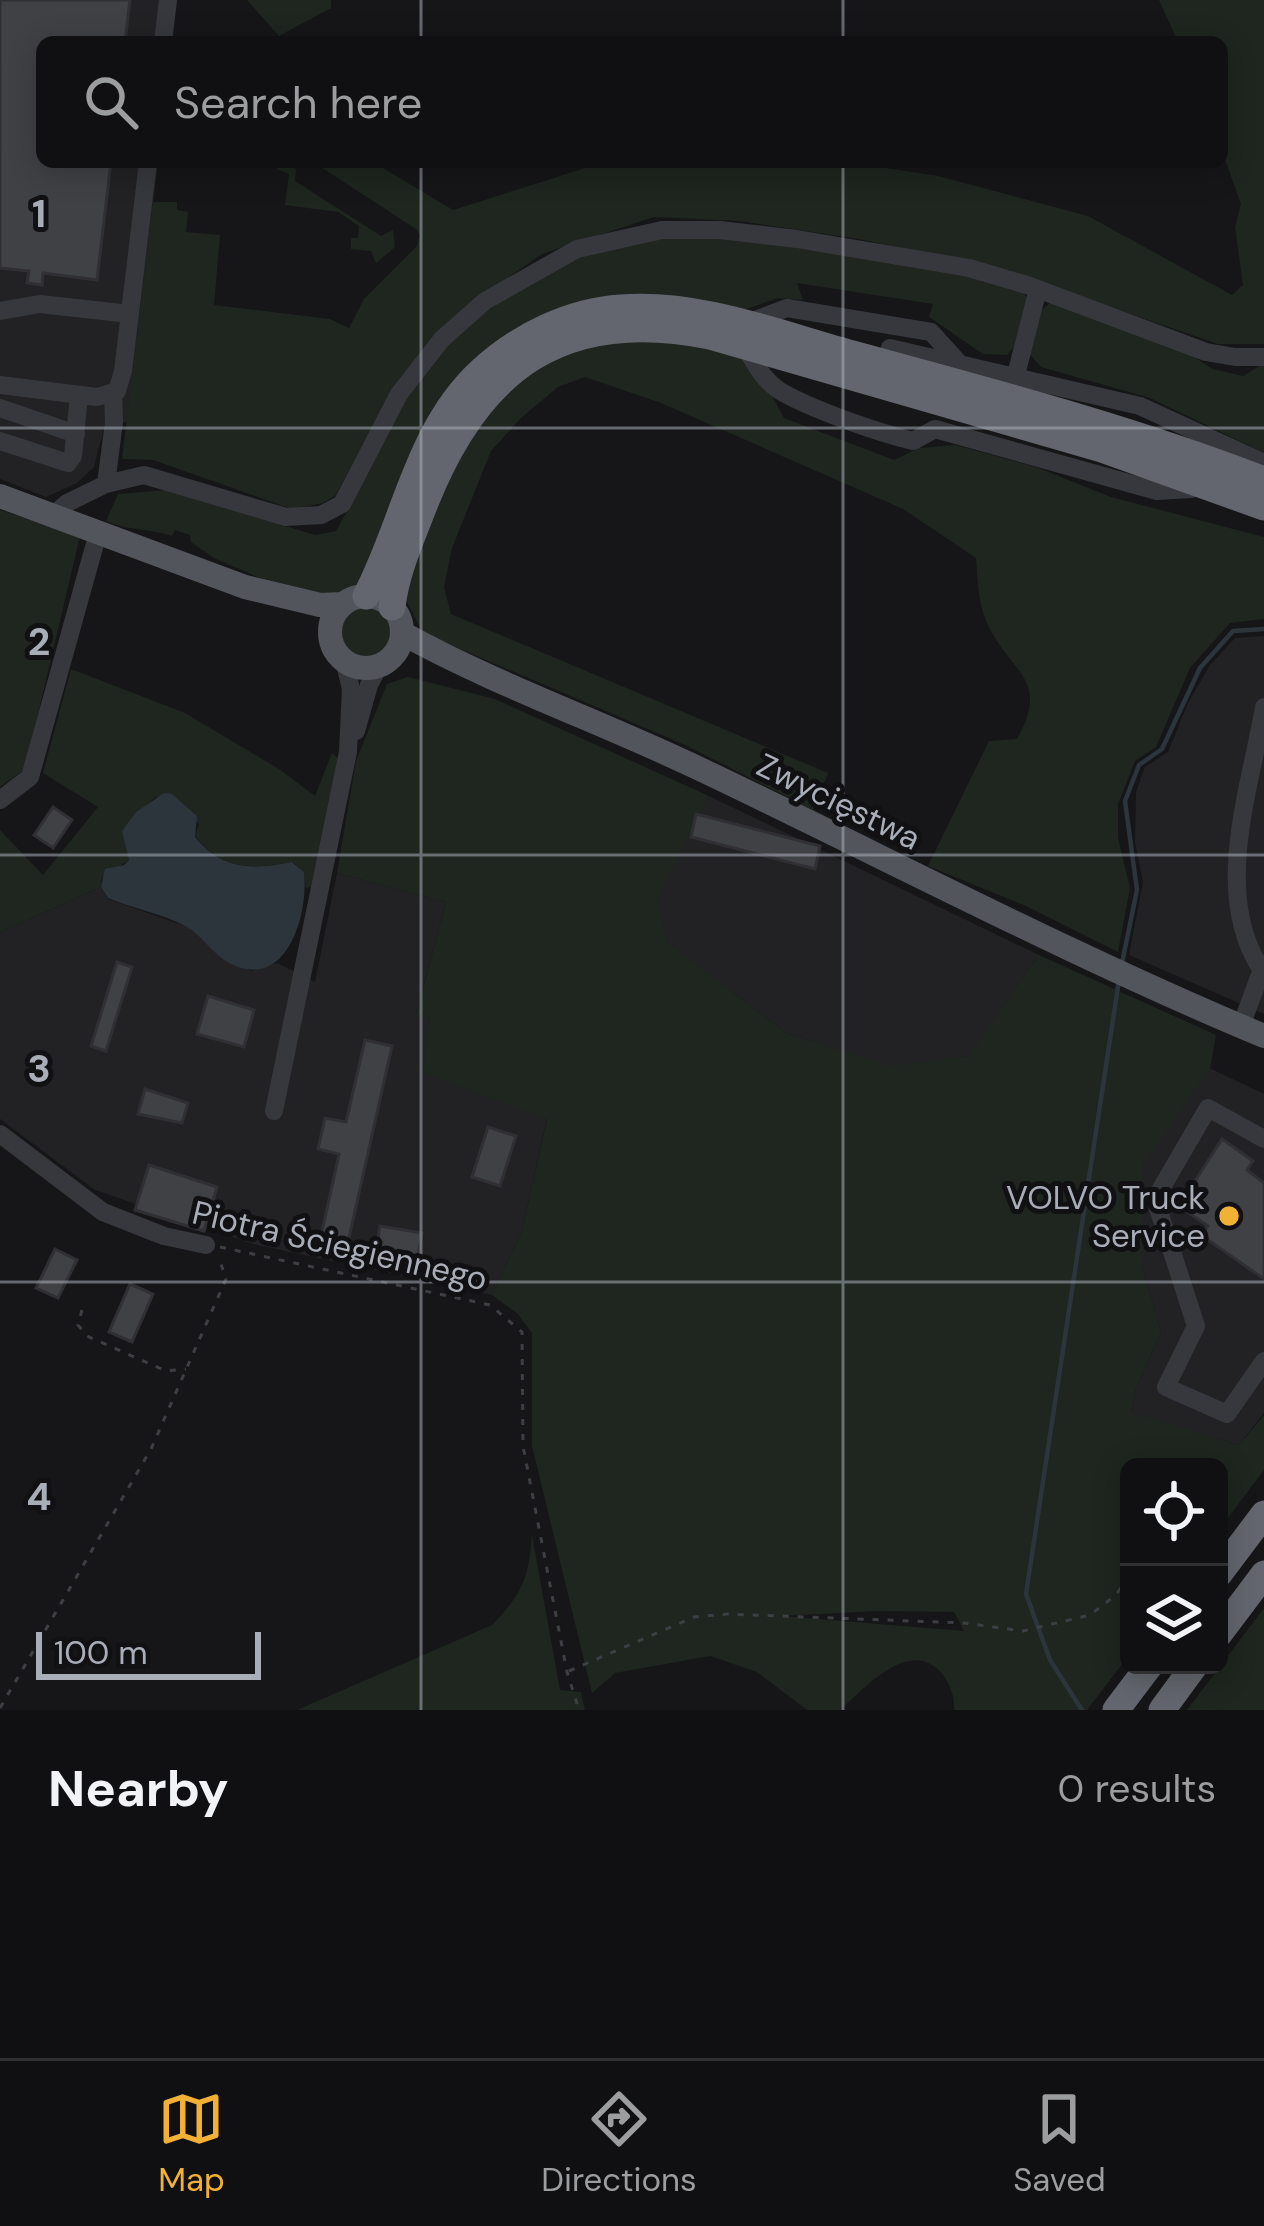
<!DOCTYPE html>
<html lang="en">
<head>
<meta charset="utf-8">
<style>
	:root { --surface:#101012; --page:#19191b; --text:#f1f3f6; --muted:#9c9d9f; --line:#303032; --accent:#f2b134 }
	body { margin:0; font-family:"DM Sans",sans-serif; background:var(--page); color:var(--text) }
	.controls { position:absolute; right:36px; bottom:36px; display:grid; overflow:hidden; border-radius:18px; box-shadow:0 6px 30px #0003 }
	.controls button { width:108px; height:108px; display:grid; place-items:center; padding:0; border:0; border-bottom:3px solid var(--line); background:var(--surface); color:var(--text); font:60px sans-serif }
	.scale { position:absolute; left:36px; bottom:30px; width:225px; box-sizing:border-box; padding-left:12px; border:6px solid #a8adb8; border-top:0; font-size:33px; line-height:42px; white-space:nowrap; color:#a8adb8; -webkit-text-stroke:9px #111113; paint-order:stroke }
	.list { margin:0; padding:0; list-style:none }
	h2 { display:flex; justify-content:space-between; align-items:center; height:156px; margin:0; padding:0 48px; font-size:51px }
	h2 small { font-size:39px; font-weight:400; color:var(--muted) }
	.icon { flex:none; width:66px; height:66px; fill:none; stroke:currentColor; stroke-width:2; stroke-linecap:round; stroke-linejoin:round }
	.map { position:relative; flex:none; width:1264px; height:1710px; overflow:hidden }
	.search { position:absolute; background:var(--surface); box-shadow:0 6px 30px #0003; left:36px; right:36px; top:36px; height:132px; display:flex; align-items:center; gap:30px; box-sizing:border-box; padding:0 42px; border-radius:18px; color:var(--muted); font-size:45px }
	.sheet { height:348px; background:var(--surface) }
	nav { display:flex; justify-content:space-around; align-items:center; box-sizing:border-box; height:168px; border-top:3px solid var(--line); background:var(--surface); font-size:33px; color:var(--muted) }
	nav a { display:grid; justify-items:center; gap:6px }
	nav .on { color:var(--accent) }
	.map>svg:first-child { display:block }
	.built { fill:#222225 }
	.green { fill:#1e261f; fill-rule:evenodd }
	.water { fill:#2c353c }
	.lines { fill:none; stroke-linecap:round; stroke-linejoin:round }
	.stream { stroke:#2c353c; stroke-width:4.5 }
	.building { fill:#404145; stroke:#303034; stroke-width:3 }
	.path { stroke:#3d3f44; stroke-width:3; stroke-dasharray:6 9; stroke-linecap:butt }
	.minor { stroke:#37383d; stroke-width:18 }
	.major { stroke:#53555c; stroke-width:24 }
	.highway { stroke:#63666e; stroke-width:27 }
	.grid { fill:none; stroke:#a8adb8; stroke-width:3; stroke-opacity:0.55 }
	.poi-dot { fill:#f2b134; stroke:#111113; stroke-width:4.5 }
	.labels { text-anchor:middle; stroke-width:10; stroke-linejoin:round; paint-order:stroke }
	.street-label { font-size:33px; fill:#a8adb8; stroke:#111113 }
	.poi-label { font-size:33px; fill:#a8adb8; stroke:#111113; text-anchor:end }
	.grid-label { font-size:39px; text-anchor:middle; font-weight:bold; fill:#a8adb8; stroke:#111113; stroke-width:10; stroke-linejoin:round; paint-order:stroke }
</style>
</head>
<body>
<div class="map">
<svg width="1264" height="1710" viewBox="0 0 1264 1710">
	<rect width="100%" height="100%" fill="#161618"/>
	<!-- built -->
	<path class="built" d="M0 0H177L172 42H42V162H158L127 422 105 423 94 467 77 483 46 497 0 479Z
		M1264 636V1014L1129 955 1143 882 1135 842 1136 792 1145 767 1168 752 1189 701 1210 665 1235 638Z
		M709 796 1039 955 970 1056 891 1067 786 1033 667 943 656 900Z
		M337 873 446 902 416 1014 430 1019 424 1073 547 1118 522 1231 492 1295 253 1244 95 1190 0 1119V932L101 887 108 899 188 927 229 963 252 971 277 963 315 982Z
		M1203 1065 1264 1094V1413L1239 1445 1131 1413 1136 1388 1161 1332 1142 1266V1166Z"/>
	<!-- green -->
	<path class="green" d="M247 0H331V8L279 36Z
		M1159 0H1264V344H1218L997 268 859 239 739 221 654 217 542 254 509 277 459 328 483 309 575 256 664 235 732 236 965 272 1019 287 1028 299 1017 343 1007 355 983 354 929 317 933 304 797 283 803 300 778 298 735 313 568 309 359 587 338 597 274 584 214 558 191 542 190 535 175 530 172 536C150 528 127 531 106 521L118 494 166 490 315 535 336 531 373 464 384 405 336 495 323 503 292 509 153 460 122 459 153 202H177V210L188 212 186 232 220 235 214 305 330 319 349 328 364 299 417 246 420 235 416 229 313 162H373L453 210 604 162H846L938 176 1088 216 1232 295 1243 285 1235 227 1241 204 1222 151V42H1178Z
		M282 163 296 169 295 181 381 236 393 230 395 247 376 263 371 251 351 249V238H358L359 226 338 212 285 205 289 174 277 169Z
		M1051 302 1186 352 1213 369 1243 376 1264 363V453L1150 398 1041 367 1028 352 1037 314Z
		M683 335 750 355 784 418 894 460 919 448 955 445 1036 467 1111 497 1264 537V619L1230 623 1190 668 1156 747 1135 761 1118 804V838L1130 888 1118 952 1026 906 928 866 989 741 1017 739C1049 682 1015 675 991 631 978 608 978 584 976 558L903 509 661 403 585 377 558 387 521 418 491 451 452 548 444 587 451 614 828 773 813 810 685 745 423 633 404 596C434 510 453 429 531 373 541 366 551 357 563 353 601 338 643 338 683 335Z
		M0 510 80 536 25 769 0 787Z
		M340 632a26 26 0 1 1 52 0a26 26 0 1 1-52 0Z
		M71 669 185 713 279 769 315 796 332 753 342 762 316 886 306 888 304 872 293 862C251 869 223 871 195 836L199 824 156 797C135 813 125 833 129 860L102 877 101 887 0 932V830L43 875 98 807 43 773Z
		M408 677 495 699 709 796 657 900 667 942 786 1033 891 1066 969 1056 1039 955 1216 1035 1210 1069 1142 1166V1266L1161 1332 1136 1388 1131 1412 1239 1445 1264 1415V1470L1219 1530V1467H1129V1655L1087 1710H954C955 1698 950 1684 943 1675 911 1634 864 1689 840 1710H807L757 1672 710 1656 615 1673 592 1693 532 1446V1333L517 1313 492 1295 522 1231 547 1119 423 1073 430 1019 416 1015 446 902 337 873 356 761 387 684ZM877 1611 954 1612 964 1631 781 1616Z
		M532 1535 560 1690 581 1692 585 1710H297L492 1625C522 1595 529 1577 532 1535Z
		M1264 1608V1710H1187Z"/>
	<!-- water -->
	<path class="water" d="M164 793 172 794 197 816 195 837C222 870 252 870 292 862L304 872C309 915 286 993 229 963 213 954 202 936 187 927 164 914 133 909 108 898L101 887 105 869 124 865 129 860 122 831 136 812Z"/>
	<g class="lines">
		<!-- stream -->
		<path class="stream" d="M1122 963 1137 890 1125 801 1139 765 1162 749 1200 668 1233 631 1264 629
			M1082 1710 1050 1660 1026 1594 1119 980"/>
	</g>
	<!-- building -->
	<path class="building" d="M0 0H130L125 42H42V162H111L97 280 43 273 42 285 27 283 29 271 0 268Z
		M53 807 72 820 53 848 34 835Z
		M696 814 820 846 815 869 691 837Z
		M117 962 132 967 106 1051 91 1046Z
		M208 996 254 1010 244 1047 197 1034Z
		M365 1040 392 1046 344 1260 317 1254 339 1154 318 1149 325 1118 346 1122Z
		M145 1089 188 1103 182 1123 138 1114Z
		M488 1127 516 1136 500 1186 472 1177Z
		M1222 1139 1253 1161 1247 1170 1264 1183V1279L1201 1235 1208 1226 1179 1206Z
		M149 1165 217 1187 204 1231 135 1210Z
		M380 1226 422 1233 415 1274 373 1267Z
		M55 1249 77 1260 58 1298 36 1288Z
		M130 1284 153 1294 132 1342 109 1332Z"/>
	<g class="lines">
		<!-- path -->
		<path class="path" d="M220 1247 490 1305 522 1332 523 1446 567 1672 579 1710
			M82 1310 78 1325 87 1336 166 1371 186 1369
			M569 1671 694 1617 727 1614 964 1623 1023 1631 1090 1615 1116 1595 1129 1575
			M0 1708 151 1449 226 1279 219 1258"/>
		<!-- minor -->
		<path class="minor" d="M163 42 168 0
			M0 311 40 304 130 314
			M758 319 787 308 931 332 959 363
			M890 348 1140 406 1264 463
			M750 355C758 369 766 382 780 391 813 410 876 432 913 441L935 429 1157 491 1192 489
			M1016 375 1038 289
			M0 385 97 397 117 391 123 371 148 162
			M0 408 76 434
			M0 441 68 463 73 456 79 395
			M106 484 114 422 113 394
			M53 515 67 503 106 484 144 475 286 517 321 515 342 504 399 394 442 339 485 301 577 249 662 230H720L797 239 969 268 1027 285 1206 352 1235 357H1264
			M356 731 369 685 379 666
			M0 800 30 777 98 533
			M1261 969C1212 893 1250 790 1264 707
			M1241 1026 1264 964
			M274 1111 348 752 351 689 344 660
			M0 1134 103 1212 164 1236 206 1245
			M1264 1139 1208 1108 1155 1199 1196 1326 1166 1387 1227 1414 1264 1361"/>
		<!-- major -->
		<path class="major" d="M0 496 245 587 320 605 343 604
			M330 632a36 36 0 1 1 72 0a36 36 0 1 1-72 0Z
			M402 633C498 686 602 722 702 770 889 859 1072 956 1264 1036"/>
		<!-- highway -->
		<path class="highway" d="M366 596C405 522 417 429 482 370 519 336 571 311 621 308 700 302 779 334 853 354 992 392 1130 428 1264 480
			M392 607C396 571 412 537 425 503 479 368 562 306 710 336L1102 449 1264 507
			M1219 1574 1264 1514
			M1219 1634 1264 1574
			M1116 1710 1150 1665
			M1162 1710 1195 1665"/>
	</g>
	<!-- grid -->
	<path class="grid" d="M421 0V42M843 0V42M421 162V1710M843 162V1710M0 428H1264M0 855H1264M0 1282H1264"/>
	<!-- markers -->
	<circle class="poi-dot" cx="1229" cy="1216" r="12"/>
	<g class="labels">
		<!-- street labels -->
		<g class="street-label">
			<text transform="translate(839 801) rotate(26)" y="12">Zwycięstwa</text>
			<text transform="translate(340 1245) rotate(13)" y="12">Piotra Ściegiennego</text>
		</g>
		<!-- poi labels -->
		<g class="poi-label">
			<text x="1205" y="1209">VOLVO Truck<tspan x="1205" dy="38">Service</tspan></text>
		</g>
	</g>
	<g class="grid-label">
		<text x="39" y="227">1</text>
		<text x="39" y="655">2</text>
		<text x="39" y="1082">3</text>
		<text x="39" y="1510">4</text>
	</g>
</svg>
<div class="controls">
<button><svg class="icon" aria-label="locate" viewBox="0 0 24 24"><circle cx="12" cy="12" r="6"/><path d="M12 2v4M12 18v4M2 12h4M18 12h4"/></svg></button>
<button><svg class="icon" aria-label="layers" viewBox="0 0 24 24"><path d="M12 4l9 5-9 5-9-5zM3 14l9 5 9-5"/></svg></button>
</div>
<div class="scale">100 m</div>
<div class="search"><svg class="icon" aria-label="search" viewBox="0 0 24 24"><circle cx="10" cy="10" r="6"/><path d="M15 15l6 6"/></svg>Search here</div>
</div>
<section class="sheet">
<h2>Nearby<small>0 results</small></h2>
<ul class="list">
</ul>
</section>
<nav>
<a class="on"><svg class="icon" aria-label="map" viewBox="0 0 24 24"><path d="M3 6l6-2 6 2 6-2v14l-6 2-6-2-6 2zM9 4v14M15 6v14"/></svg>Map</a>
<a><svg class="icon" aria-label="directions" viewBox="0 0 24 24"><path d="M12 3l9 9-9 9-9-9zM9 14v-3h6M13 9l2 2-2 2"/></svg>Directions</a>
<a><svg class="icon" aria-label="saved" viewBox="0 0 24 24"><path d="M7 4h10v16l-5-4-5 4z"/></svg>Saved</a>
</nav>
</body>
</html>
